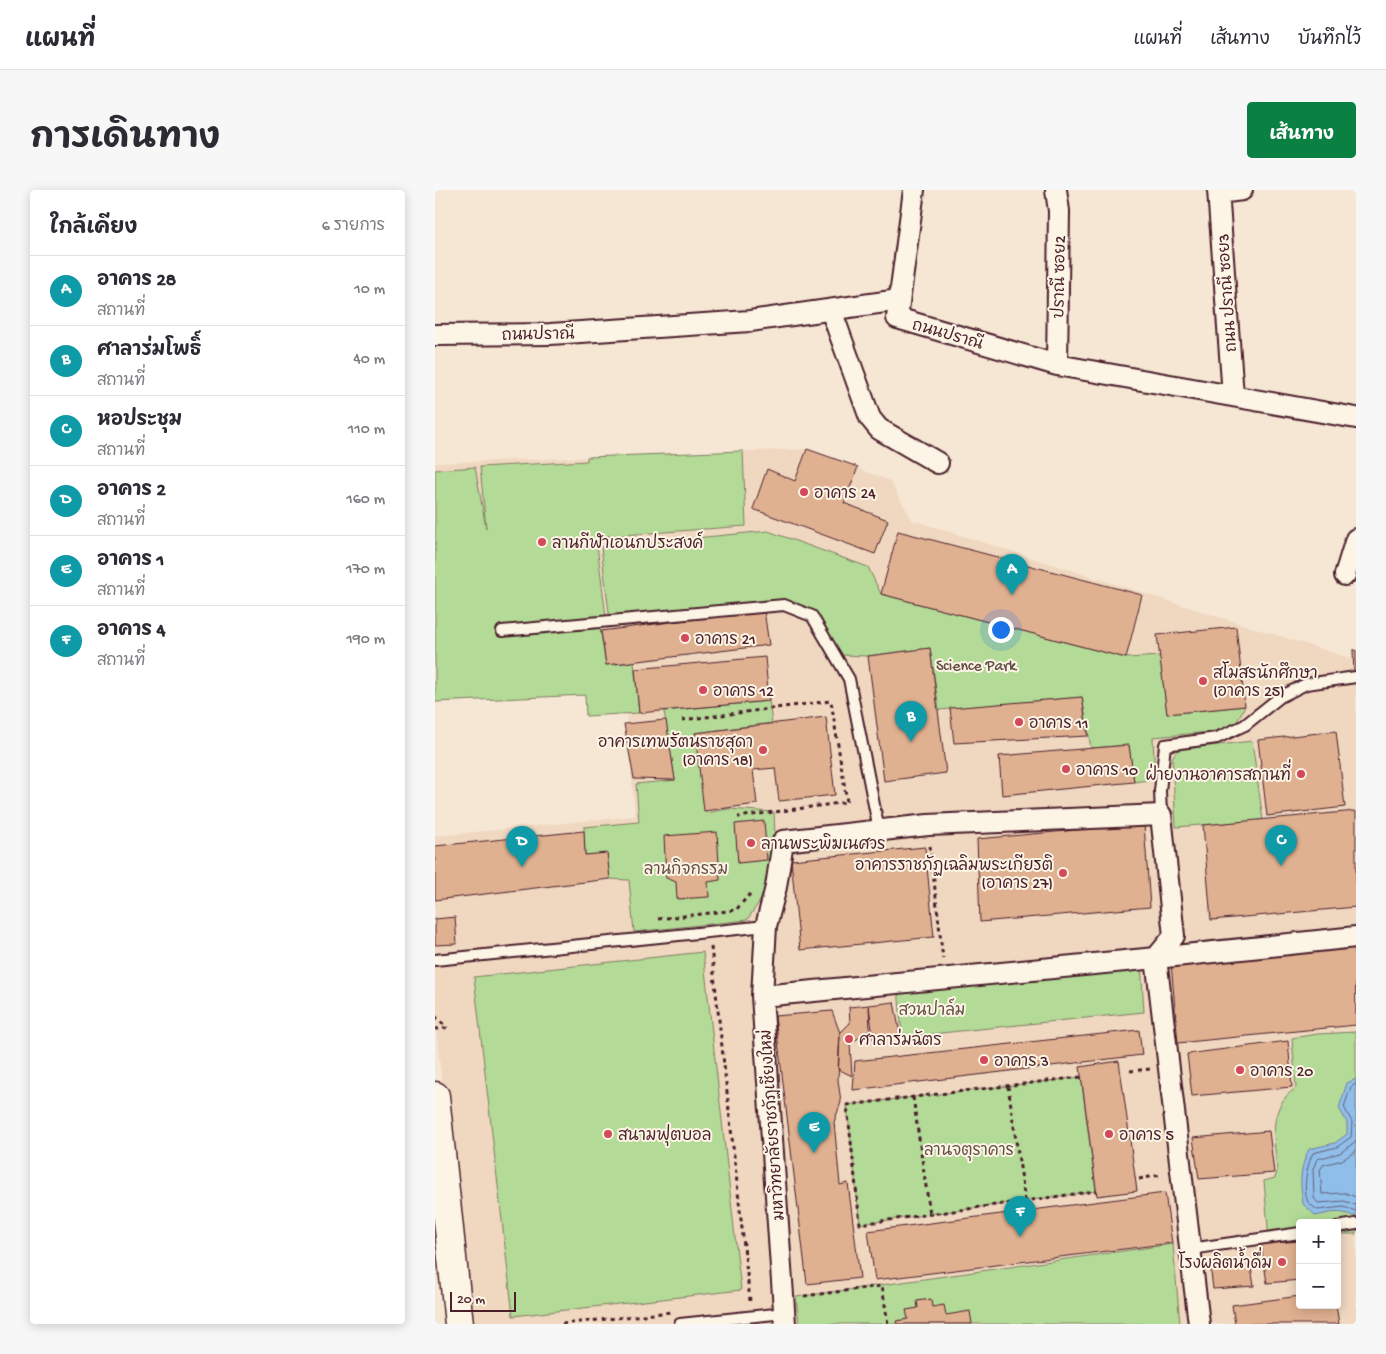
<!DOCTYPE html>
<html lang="th">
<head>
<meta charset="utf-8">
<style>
	:root { --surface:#fff; --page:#f7f7f7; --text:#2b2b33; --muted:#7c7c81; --line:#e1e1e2; --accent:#0b8043 }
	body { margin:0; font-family:"Gochi Hand","Playpen Sans Thai",sans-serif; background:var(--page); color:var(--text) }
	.controls { position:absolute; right:15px; bottom:15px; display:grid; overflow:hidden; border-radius:5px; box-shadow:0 2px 12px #0003 }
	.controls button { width:45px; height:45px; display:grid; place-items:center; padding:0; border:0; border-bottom:1px solid var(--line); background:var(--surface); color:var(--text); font:25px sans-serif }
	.scale { position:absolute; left:15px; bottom:12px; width:66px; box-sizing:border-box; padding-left:5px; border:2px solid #4a1f2b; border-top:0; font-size:14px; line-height:18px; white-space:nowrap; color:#4a1f2b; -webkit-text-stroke:4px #fcf5e5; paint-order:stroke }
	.you { position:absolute; left:565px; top:439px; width:18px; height:18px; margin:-12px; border:4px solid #fff; border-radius:50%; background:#1a73e8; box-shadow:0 0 0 8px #1a73e833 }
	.badge { display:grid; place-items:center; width:32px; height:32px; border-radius:50%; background:var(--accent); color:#fff; font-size:16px; font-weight:700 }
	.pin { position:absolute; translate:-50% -41px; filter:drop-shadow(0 1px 2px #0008) }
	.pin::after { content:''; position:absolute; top:26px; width:18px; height:15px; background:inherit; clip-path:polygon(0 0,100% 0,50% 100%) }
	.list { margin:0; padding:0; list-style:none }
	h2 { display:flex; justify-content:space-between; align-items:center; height:65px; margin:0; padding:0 20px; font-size:21px }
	h2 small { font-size:16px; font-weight:400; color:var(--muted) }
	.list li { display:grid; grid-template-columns:32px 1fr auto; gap:15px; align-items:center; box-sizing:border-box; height:70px; padding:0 20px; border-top:1px solid var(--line) }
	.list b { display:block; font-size:19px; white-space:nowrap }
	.list p { margin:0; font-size:16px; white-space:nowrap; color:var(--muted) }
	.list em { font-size:16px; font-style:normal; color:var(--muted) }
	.map { position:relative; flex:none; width:921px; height:1134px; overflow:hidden; border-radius:5px }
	header { display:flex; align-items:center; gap:30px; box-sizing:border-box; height:70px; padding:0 25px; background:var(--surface); border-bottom:1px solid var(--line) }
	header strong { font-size:24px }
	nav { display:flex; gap:28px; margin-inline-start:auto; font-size:18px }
	.intro { display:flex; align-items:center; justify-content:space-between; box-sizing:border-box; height:120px; padding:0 30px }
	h1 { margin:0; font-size:35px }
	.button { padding:12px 22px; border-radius:5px; background:var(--accent); color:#fff; font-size:18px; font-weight:700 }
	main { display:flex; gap:30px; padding:0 30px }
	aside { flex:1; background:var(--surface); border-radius:5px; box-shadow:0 2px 12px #0003 }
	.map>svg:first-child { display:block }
	.built { fill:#efd7c0; fill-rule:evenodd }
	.green { fill:#b3db97; stroke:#7e7d61 }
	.water { fill:#8fbeea; stroke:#737e9e }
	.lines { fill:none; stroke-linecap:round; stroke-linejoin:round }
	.shore { stroke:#665f77; stroke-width:1 }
	.building { fill:#e0b191; stroke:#4a1f2b }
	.lane-casing { stroke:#4a1f2b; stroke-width:14 }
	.street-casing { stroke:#4a1f2b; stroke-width:24 }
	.primary-casing { stroke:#4a1f2b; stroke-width:31 }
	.path { stroke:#4a1f2b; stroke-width:3; stroke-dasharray:4 4; stroke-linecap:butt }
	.lane { stroke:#fcf5e5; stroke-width:10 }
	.street { stroke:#fcf5e5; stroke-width:20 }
	.primary { stroke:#fcf5e5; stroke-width:28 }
	.poi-dot { fill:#d1495b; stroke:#fcf5e5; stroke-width:2 }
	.labels { text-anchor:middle; stroke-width:4; stroke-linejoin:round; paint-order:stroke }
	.street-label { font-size:16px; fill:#4a1f2b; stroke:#fcf5e5 }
	.poi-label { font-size:16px; fill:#4a1f2b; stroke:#fcf5e5; text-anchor:start }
	.park-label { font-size:16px; fill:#644e46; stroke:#fcf5e5 }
</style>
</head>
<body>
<header>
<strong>แผนที่</strong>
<nav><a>แผนที่</a><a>เส้นทาง</a><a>บันทึกไว้</a></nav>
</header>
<div class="intro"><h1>การเดินทาง</h1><a class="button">เส้นทาง</a></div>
<main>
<aside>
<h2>ใกล้เคียง<small>6 รายการ</small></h2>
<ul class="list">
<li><span class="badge" style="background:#0f9aa8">A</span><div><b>อาคาร 28</b><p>สถานที่</p></div><em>10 m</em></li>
<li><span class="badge" style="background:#0f9aa8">B</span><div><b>ศาลาร่มโพธิ์</b><p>สถานที่</p></div><em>40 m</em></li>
<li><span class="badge" style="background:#0f9aa8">C</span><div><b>หอประชุม</b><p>สถานที่</p></div><em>110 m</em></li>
<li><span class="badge" style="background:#0f9aa8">D</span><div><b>อาคาร 2</b><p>สถานที่</p></div><em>160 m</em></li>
<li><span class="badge" style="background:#0f9aa8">E</span><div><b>อาคาร 1</b><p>สถานที่</p></div><em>170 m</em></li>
<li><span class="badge" style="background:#0f9aa8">F</span><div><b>อาคาร 4</b><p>สถานที่</p></div><em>190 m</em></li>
</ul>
</aside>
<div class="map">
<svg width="921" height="1134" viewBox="0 0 921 1134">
	<rect width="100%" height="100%" fill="#f6e7d4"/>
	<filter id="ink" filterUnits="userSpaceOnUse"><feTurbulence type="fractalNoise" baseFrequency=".02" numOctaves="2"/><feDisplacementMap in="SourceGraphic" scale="10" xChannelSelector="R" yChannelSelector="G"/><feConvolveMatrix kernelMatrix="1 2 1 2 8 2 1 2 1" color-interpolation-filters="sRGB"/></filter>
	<g filter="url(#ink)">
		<!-- built -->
		<path class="built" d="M372 259 455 291 477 330 921 470V1134H32L0 828V646L200 626 191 523 150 505 0 512V273ZM865 1033H902V1115H865Z"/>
		<!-- green -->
		<path class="green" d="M308 261 311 336 161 347 171 427 164 432 171 475 199 472 204 523 151 526 150 505 0 512V280L40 277 51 338 45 277 152 271V267Z
			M333 341 433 377 446 404 691 468 725 466 732 524 810 516 800 535 775 542 718 547 720 589 699 592 694 555 656 558 647 507 504 520 495 458 433 466 407 465 377 426 349 415 175 431 166 357Z
			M334 511 337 533 260 543 271 623 293 619 339 622 340 648 331 702 312 730 199 742 194 690 175 689 172 664 150 665 149 637 204 632 201 594 240 590 229 521Z
			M817 551 828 630 741 637 737 568 742 560Z
			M268 762 306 1100 78 1126 39 787Z
			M706 773 709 822 467 847 463 797Z
			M921 842V1044H902V1033H865V1047L834 1050 829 991 840 988 842 982C840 952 831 918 861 898L857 848 883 844Z
			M646 887 661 1001 425 1034 412 915Z
			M738 1054 745 1134H364L361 1107Z"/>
		<!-- water -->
		<path class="water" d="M921 889V1027C904 1020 898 1022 881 1026L868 1014C865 992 864 980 874 959L900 953 912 944V933L904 918 912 893Z"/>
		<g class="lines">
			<!-- shore -->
			<path class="shore" d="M921 894 916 897 909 917 917 932 916 947 902 957 878 963C872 974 867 1001 873 1012 875 1015 880 1018 883 1020L908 1017 921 1021
				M921 951 905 963 882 969 878 979 879 1008 883 1013 909 1011 921 1015
				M921 961 907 970 888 975 885 980 887 1004 910 1003 921 1007"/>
		</g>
		<!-- building -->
		<path class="building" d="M372 259 423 277 409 313 453 330 440 364 318 319 332 279 360 291Z
			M463 341 707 405 691 468 446 404Z
			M329 420 334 455 171 475 166 441Z
			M801 437 810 516 732 524 722 445Z
			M495 458 511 583 449 591 433 466Z
			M918 460H921V486L919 485Z
			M330 467 334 511 204 523 200 479Z
			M647 507 653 546 519 553 515 518Z
			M391 527 400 605 344 611 340 578 318 580 322 614 269 621 260 543Z
			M231 530 240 590 199 589 189 534Z
			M901 541 910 617 832 626 823 550Z
			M694 555 699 592 567 605 564 566Z
			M921 621V717L776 730 768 635Z
			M329 631 332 670 303 673 300 634Z
			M709 634 715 717 545 732 542 649Z
			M149 641 150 665 172 663 175 689 0 710V656Z
			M282 642 285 690 273 692 274 707 242 709 241 692 231 688 229 646Z
			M490 657 499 747 365 760 356 670Z
			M20 727 22 754 0 755V729Z
			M920 751 921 835 743 853 736 773Z
			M459 812 465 844 438 849 434 815Z
			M434 815 435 840 415 854 417 886 403 879 405 843 415 833 414 817Z
			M397 821 405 843 403 890 406 912 399 932 405 995 413 993 425 1088 372 1094 340 826Z
			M704 840 707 865 418 900 420 871Z
			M853 851 857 897 757 906 752 864Z
			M684 871 702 1001 662 1006 645 877Z
			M834 941 839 983 764 989 758 948Z
			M730 1003 737 1053 440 1090 433 1041Z
			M865 1051V1090L832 1093 826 1054Z
			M815 1071 819 1096 778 1099 775 1074Z
			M865 1106V1115H901L904 1134H800L797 1115Z
			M496 1109 497 1117 509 1115 511 1125 535 1121 537 1134H462L461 1131 473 1129 471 1120 483 1118 482 1111Z"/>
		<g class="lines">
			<defs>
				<path id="lane" d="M67 441 349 415 377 426 414 489 444 640
					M726 625 725 601 730 555 782 548 810 535 845 507 871 494 921 487
					M0 770 331 736
					M902 1037 921 1034
					M755 1059 865 1043
					M245 1134 349 1123"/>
				<path id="street" d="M479 0 462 128 622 175 921 228
					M621 0 624 21 622 175
					M783 0 798 206
					M784 3 807 0
					M396 120 435 228 444 239 503 273
					M0 145 115 144 315 131 464 110
					M910 385 921 349
					M327 806 721 768 739 746 726 625 493 635 348 651 341 697 331 736 327 806 350 1134
					M764 1134 721 768 921 747"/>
				<path id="primary" d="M0 906 24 1134"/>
			</defs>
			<!-- lane casing -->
			<use href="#lane" class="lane-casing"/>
			<!-- street casing -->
			<use href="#street" class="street-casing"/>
			<!-- primary casing -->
			<use href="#primary" class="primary-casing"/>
			<!-- path -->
			<path class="path" d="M247 530 396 511 412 612 303 627
				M495 656 508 769
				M223 729 301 720 314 705 317 704
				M276 757 315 1111
				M0 826 12 838
				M0 839 11 838
				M695 881 715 879
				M646 887 412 915 425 1034 661 1001
				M573 896 590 1011
				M478 907 495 1024
				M704 989 725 985
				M369 1106 447 1096 453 1134
				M127 1134 236 1122"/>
			<!-- lane -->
			<use href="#lane" class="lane"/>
			<!-- street -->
			<use href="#street" class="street"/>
			<!-- primary -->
			<use href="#primary" class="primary"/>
		</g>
	</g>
	<!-- markers -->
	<g class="poi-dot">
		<circle cx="369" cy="302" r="5"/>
		<circle cx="107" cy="352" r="5"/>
		<circle cx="250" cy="448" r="5"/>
		<circle cx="768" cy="491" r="5"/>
		<circle cx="268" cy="500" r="5"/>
		<circle cx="584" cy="532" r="5"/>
		<circle cx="328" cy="560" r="5"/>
		<circle cx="631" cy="579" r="5"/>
		<circle cx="866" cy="584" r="5"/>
		<circle cx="316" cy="653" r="5"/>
		<circle cx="628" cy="683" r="5"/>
		<circle cx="414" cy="849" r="5"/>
		<circle cx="549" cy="870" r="5"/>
		<circle cx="805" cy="880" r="5"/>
		<circle cx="173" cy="944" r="5"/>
		<circle cx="674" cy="944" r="5"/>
		<circle cx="847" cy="1072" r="5"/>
	</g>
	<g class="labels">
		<!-- street labels -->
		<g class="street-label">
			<text transform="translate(623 87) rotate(-89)" y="6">ปราณี ซอย2</text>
			<text transform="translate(791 103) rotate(-94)" y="6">ถนน ปราณี ซอย3</text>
			<text transform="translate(103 143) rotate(-1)" y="6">ถนนปราณี</text>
			<text transform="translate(513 143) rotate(16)" y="6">ถนนปราณี</text>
			<text transform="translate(336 935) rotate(-94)" y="6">มหาวิทยาลัยราชภัฏเชียงใหม่</text>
		</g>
		<!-- poi labels -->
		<g class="poi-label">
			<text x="379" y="308">อาคาร 24</text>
			<text x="117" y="358">ลานกีฬาเอนกประสงค์</text>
			<text x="260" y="454">อาคาร 21</text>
			<text x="778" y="488">สโมสรนักศึกษา<tspan x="778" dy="18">(อาคาร 25)</tspan></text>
			<text x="278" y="506">อาคาร 12</text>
			<text x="594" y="538">อาคาร 11</text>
			<text x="318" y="557" text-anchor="end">อาคารเทพรัตนราชสุดา<tspan x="318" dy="18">(อาคาร 18)</tspan></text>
			<text x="641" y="585">อาคาร 10</text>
			<text x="856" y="590" text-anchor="end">ฝ่ายงานอาคารสถานที่</text>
			<text x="326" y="659">ลานพระพิฆเนศวร</text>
			<text x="618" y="680" text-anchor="end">อาคารราชภัฏเฉลิมพระเกียรติ<tspan x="618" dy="18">(อาคาร 27)</tspan></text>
			<text x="424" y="855">ศาลาร่มฉัตร</text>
			<text x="559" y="876">อาคาร 3</text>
			<text x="815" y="886">อาคาร 20</text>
			<text x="183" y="950">สนามฟุตบอล</text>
			<text x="684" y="950">อาคาร 5</text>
			<text x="837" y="1078" text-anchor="end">โรงผลิตน้ำดื่ม</text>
		</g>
		<!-- park labels -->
		<g class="park-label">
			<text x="541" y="480">Science Park</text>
			<text x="251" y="684">ลานกิจกรรม</text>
			<text x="497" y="825">สวนปาล์ม</text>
			<text x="534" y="965">ลานจตุราคาร</text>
		</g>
	</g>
</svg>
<div class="controls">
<button>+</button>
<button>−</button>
</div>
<div class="scale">20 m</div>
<div class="you"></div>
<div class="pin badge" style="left:577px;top:405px;background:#0f9aa8">A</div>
<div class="pin badge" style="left:476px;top:552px;background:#0f9aa8">B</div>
<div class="pin badge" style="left:846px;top:676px;background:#0f9aa8">C</div>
<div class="pin badge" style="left:87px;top:677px;background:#0f9aa8">D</div>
<div class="pin badge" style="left:379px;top:963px;background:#0f9aa8">E</div>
<div class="pin badge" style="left:585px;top:1047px;background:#0f9aa8">F</div>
</div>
</main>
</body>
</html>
